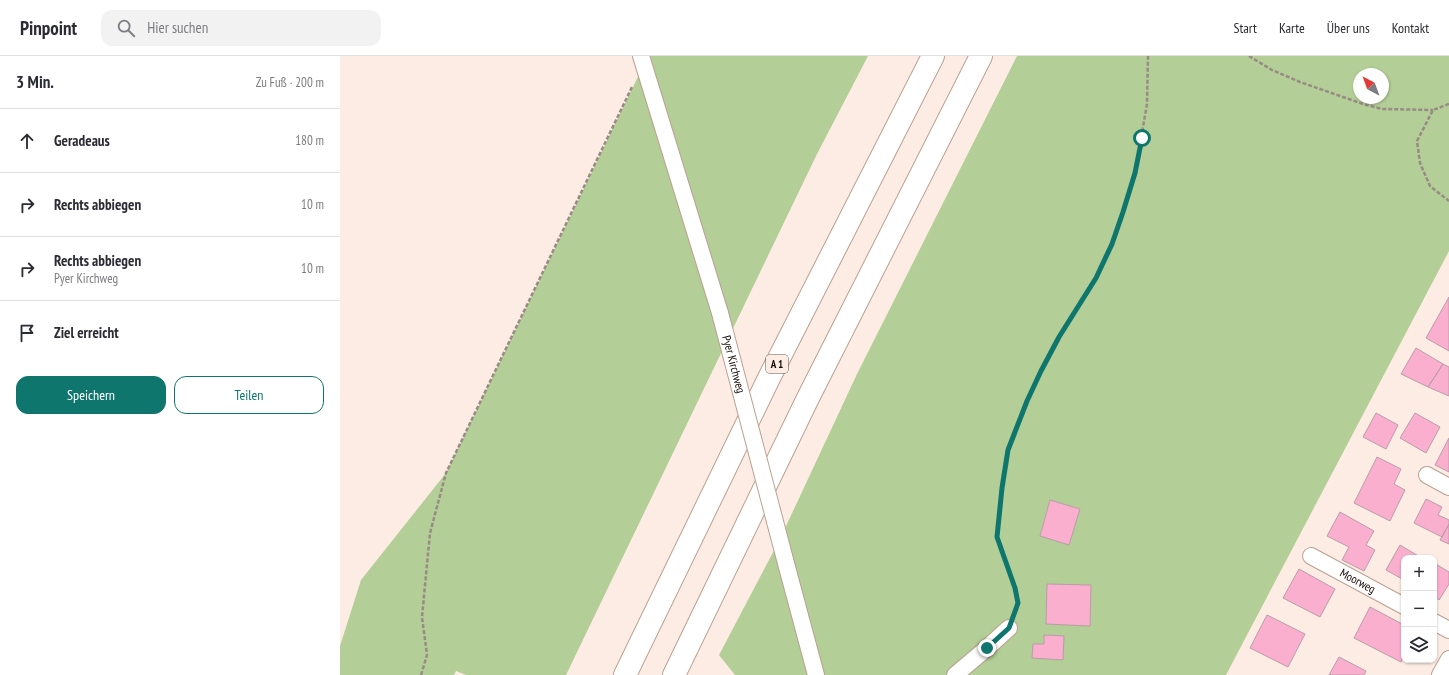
<!DOCTYPE html>
<html lang="de">
<head>
<meta charset="utf-8">
<style>
	:root { --surface:#fff; --page:#f2f2f3; --text:#2b2b33; --muted:#7c7c81; --line:#e1e1e2; --accent:#0f766e }
	body { margin:0; font-family:"PT Sans Narrow",sans-serif; background:var(--page); color:var(--text) }
	.controls { position:absolute; right:12px; bottom:12px; display:grid; overflow:hidden; border-radius:8px; box-shadow:0 1px 3px #0004 }
	.controls button { width:36px; height:36px; display:grid; place-items:center; padding:0; border:0; border-bottom:1px solid var(--line); background:var(--surface); color:var(--text); font:20px sans-serif }
	.compass { position:absolute; left:1013px; top:12px; width:36px; height:36px; border-radius:50%; background:var(--surface); box-shadow:0 1px 3px #0004; rotate:319deg }
	.stop { position:absolute; width:12px; height:12px; margin:-9px; border:3px solid #0f766e; border-radius:50%; background:#fff }
	.stop.end { background:#0f766e; border-color:#fff; box-shadow:0 1px 4px #0008 }
	.list { margin:0; padding:0; list-style:none }
	h2 { display:flex; justify-content:space-between; align-items:center; height:52px; margin:0; padding:0 16px; font-size:17px }
	h2 small { font-size:13px; font-weight:400; color:var(--muted) }
	.list li { display:grid; grid-template-columns:26px 1fr auto; gap:12px; align-items:center; box-sizing:border-box; height:64px; padding:0 16px; border-top:1px solid var(--line) }
	.list b { display:block; font-size:15px; white-space:nowrap }
	.list p { margin:0; font-size:13px; white-space:nowrap; color:var(--muted) }
	.list em { font-size:13px; font-style:normal; color:var(--muted) }
	.actions { display:flex; gap:8px; padding:12px 16px }
	.actions a { flex:1; padding:9px 0; border:1px solid var(--accent); border-radius:12px; text-align:center; font-size:14px; color:var(--accent) }
	.actions .main { background:var(--accent); color:#fff }
	.icon { flex:none; width:22px; height:22px; fill:none; stroke:currentColor; stroke-width:2; stroke-linecap:round; stroke-linejoin:round }
	.map { position:relative; flex:none; width:1109px; height:619px; overflow:hidden }
	header { display:flex; align-items:center; gap:24px; box-sizing:border-box; height:56px; padding:0 20px; background:var(--surface); border-bottom:1px solid var(--line) }
	header strong { font-size:19px }
	nav { display:flex; gap:22px; margin-inline-start:auto; font-size:14px }
	.search { width:280px; height:36px; background:var(--page); display:flex; align-items:center; gap:10px; box-sizing:border-box; padding:0 14px; border-radius:12px; color:var(--muted); font-size:15px }
	main { display:flex }
	aside { flex:1; background:var(--surface) }
	.map>svg:first-child { display:block }
	.green { fill:#b3ce96; fill-rule:evenodd }
	.building { fill:#faafcf; stroke:#b99da8 }
	.lines { fill:none; stroke-linecap:round; stroke-linejoin:round }
	.minor-casing { stroke:#baa192; stroke-width:18 }
	.motorway-casing { stroke:#baa192; stroke-width:24 }
	.path { stroke:#988b85; stroke-width:2.5; stroke-dasharray:4 2; stroke-linecap:butt }
	.minor { stroke:#fff; stroke-width:16 }
	.motorway { stroke:#fff; stroke-width:22 }
	.minor-bridge-casing { stroke:#baa192; stroke-width:18; stroke-linecap:butt }
	.minor-bridge { stroke:#fff; stroke-width:16 }
	.route { stroke:#0f766e; stroke-width:5 }
	.labels { text-anchor:middle; stroke-width:3.5; stroke-linejoin:round; paint-order:stroke }
	.shield { fill:#fcece3; stroke:#5a4e49; stroke-width:1 }
	.shield-label { font-size:11px; font-weight:bold; fill:#140b07 }
	.street-label { font-size:12px; fill:#140b07; stroke:#fcece3 }
</style>
</head>
<body>
<header>
<strong>Pinpoint</strong>
<div class="search"><svg class="icon" aria-label="search" viewBox="0 0 24 24"><circle cx="10" cy="10" r="6"/><path d="M15 15l6 6"/></svg>Hier suchen</div>
<nav><a>Start</a><a>Karte</a><a>Über uns</a><a>Kontakt</a></nav>
</header>
<main>
<aside>
<h2>3 Min.<small>Zu Fuß · 200 m</small></h2>
<ul class="list">
<li><svg class="icon" aria-label="ahead" viewBox="0 0 24 24"><path d="M12 20V5M6 11l6-6 6 6"/></svg><div><b>Geradeaus</b></div><em>180 m</em></li>
<li><svg class="icon" aria-label="right" viewBox="0 0 24 24"><path d="M7 20v-9h11M14 6l5 5-5 5"/></svg><div><b>Rechts abbiegen</b></div><em>10 m</em></li>
<li><svg class="icon" aria-label="right" viewBox="0 0 24 24"><path d="M7 20v-9h11M14 6l5 5-5 5"/></svg><div><b>Rechts abbiegen</b><p>Pyer Kirchweg</p></div><em>10 m</em></li>
<li><svg class="icon" aria-label="arrive" viewBox="0 0 24 24"><path d="M6 21V4h12l-3 4 3 4H6"/></svg><div><b>Ziel erreicht</b></div></li>
</ul>
<div class="actions"><a class="main">Speichern</a><a>Teilen</a></div>
</aside>
<div class="map">
<svg width="1109" height="619" viewBox="0 0 1109 619">
	<rect width="100%" height="100%" fill="#fcece3"/>
	<!-- green -->
	<path class="green" d="M308 0H528L477 98 226 619H126L116 615 114 619H0V590L21 524 106 417Z
		M677 0H1109V195L886 619H395L379 599 440 483 517 318ZM1019 18H1043V42H1019Z"/>
	<!-- building -->
	<path class="building" d="M1109 241V295L1086 282Z
		M1076 292 1103 308 1088 331 1061 318Z
		M1103 308 1109 311V340L1088 331Z
		M1036 357 1058 369 1046 393 1023 381Z
		M1075 357 1100 371 1086 397 1060 382Z
		M1109 382V416L1095 409Z
		M1037 401 1061 413 1054 428 1065 434 1050 465 1014 447Z
		M1086 443 1102 451 1098 459 1109 464V468L1102 481 1074 467Z
		M710 444 740 453 729 489 700 480Z
		M1000 456 1034 475 1026 489 1035 494 1024 515 1002 504 1009 491 987 480Z
		M1109 468V488L1100 484Z
		M1060 489 1080 501 1079 502H1064V524L1046 514Z
		M1094 507 1109 516V528L1099 544 1094 540Z
		M959 513 995 533 980 561 943 542Z
		M707 528 751 529 750 570 706 568Z
		M1030 551 1064 569V600L1061 606 1014 582Z
		M927 559 965 578 948 611 910 592Z
		M704 579 724 580 723 604 692 602 693 588H704Z
		M999 601 1026 615 1024 619H989Z"/>
	<g class="lines">
		<defs>
			<g id="minor">
				<path d="M301 0 380 257"/>
				<path d="M1087 419 1109 431"/>
				<path id="s1" d="M971 500 1064 550"/>
				<path d="M447 511 476 619"/>
				<path d="M1094 566 1109 574"/>
				<path d="M615 619 647 592 669 572"/>
				<path d="M1100 619 1109 603"/>
			</g>
			<path id="motorway" d="M285 619 429 322 593 0
				M334 619 468 342 641 0"/>
		</defs>
		<!-- minor casing -->
		<use href="#minor" class="minor-casing"/>
		<!-- motorway casing -->
		<use href="#motorway" class="motorway-casing"/>
		<!-- path -->
		<path class="path" d="M909 0 932 14 960 26 1023 48 1042 53 1093 54
			M1109 48 1093 54 1077 85 1080 107 1090 130 1109 145
			M674 557 678 547 675 532 657 481 662 432 668 394 687 345 701 315 719 281 756 222 771 188 783 156 795 117 807 48 808 0
			M81 619 87 599 82 561 90 477 106 417 292 31"/>
		<!-- minor -->
		<use href="#minor" class="minor"/>
		<!-- motorway -->
		<use href="#motorway" class="motorway"/>
		<defs>
			<g id="minor-bridge">
				<path id="s2" d="M380 257 447 511"/>
			</g>
		</defs>
		<!-- minor-bridge casing -->
		<use href="#minor-bridge" class="minor-bridge-casing"/>
		<!-- minor-bridge -->
		<use href="#minor-bridge" class="minor-bridge"/>
	</g>
	<g class="lines">
		<!-- route -->
		<path class="route" d="M647 592 669 572 678 547 675 532 657 481 662 432 668 394 687 345 701 315 719 281 756 222 772 188 783 156 795 117 802 82"/>
	</g>
	<g class="labels">
		<!-- shield labels -->
		<rect class="shield" x="426" y="299" width="22" height="18" rx="3"/>
		<g class="shield-label">
			<text x="437" y="312">A 1</text>
		</g>
		<!-- street labels -->
		<g class="street-label">
			<text dy="4" stroke="none"><textPath href="#s2" startOffset="53">Pyer Kirchweg</textPath></text>
			<text dy="4" stroke="none"><textPath href="#s1" startOffset="53">Moorweg</textPath></text>
		</g>
	</g>
</svg>
<div class="controls">
<button>+</button>
<button>−</button>
<button><svg class="icon" aria-label="layers" viewBox="0 0 24 24"><path d="M12 4l9 5-9 5-9-5zM3 14l9 5 9-5"/></svg></button>
</div>
<svg class="compass" viewBox="-18 -18 36 36"><path d="M0-13l5 13h-10z" fill="#e53935"/><path d="M0 13l5-13h-10z" fill="#7c7c81"/></svg>
<div class="stop" style="left:802px;top:82px"></div>
<div class="stop end" style="left:647px;top:592px"></div>
</div>
</main>
</body>
</html>
